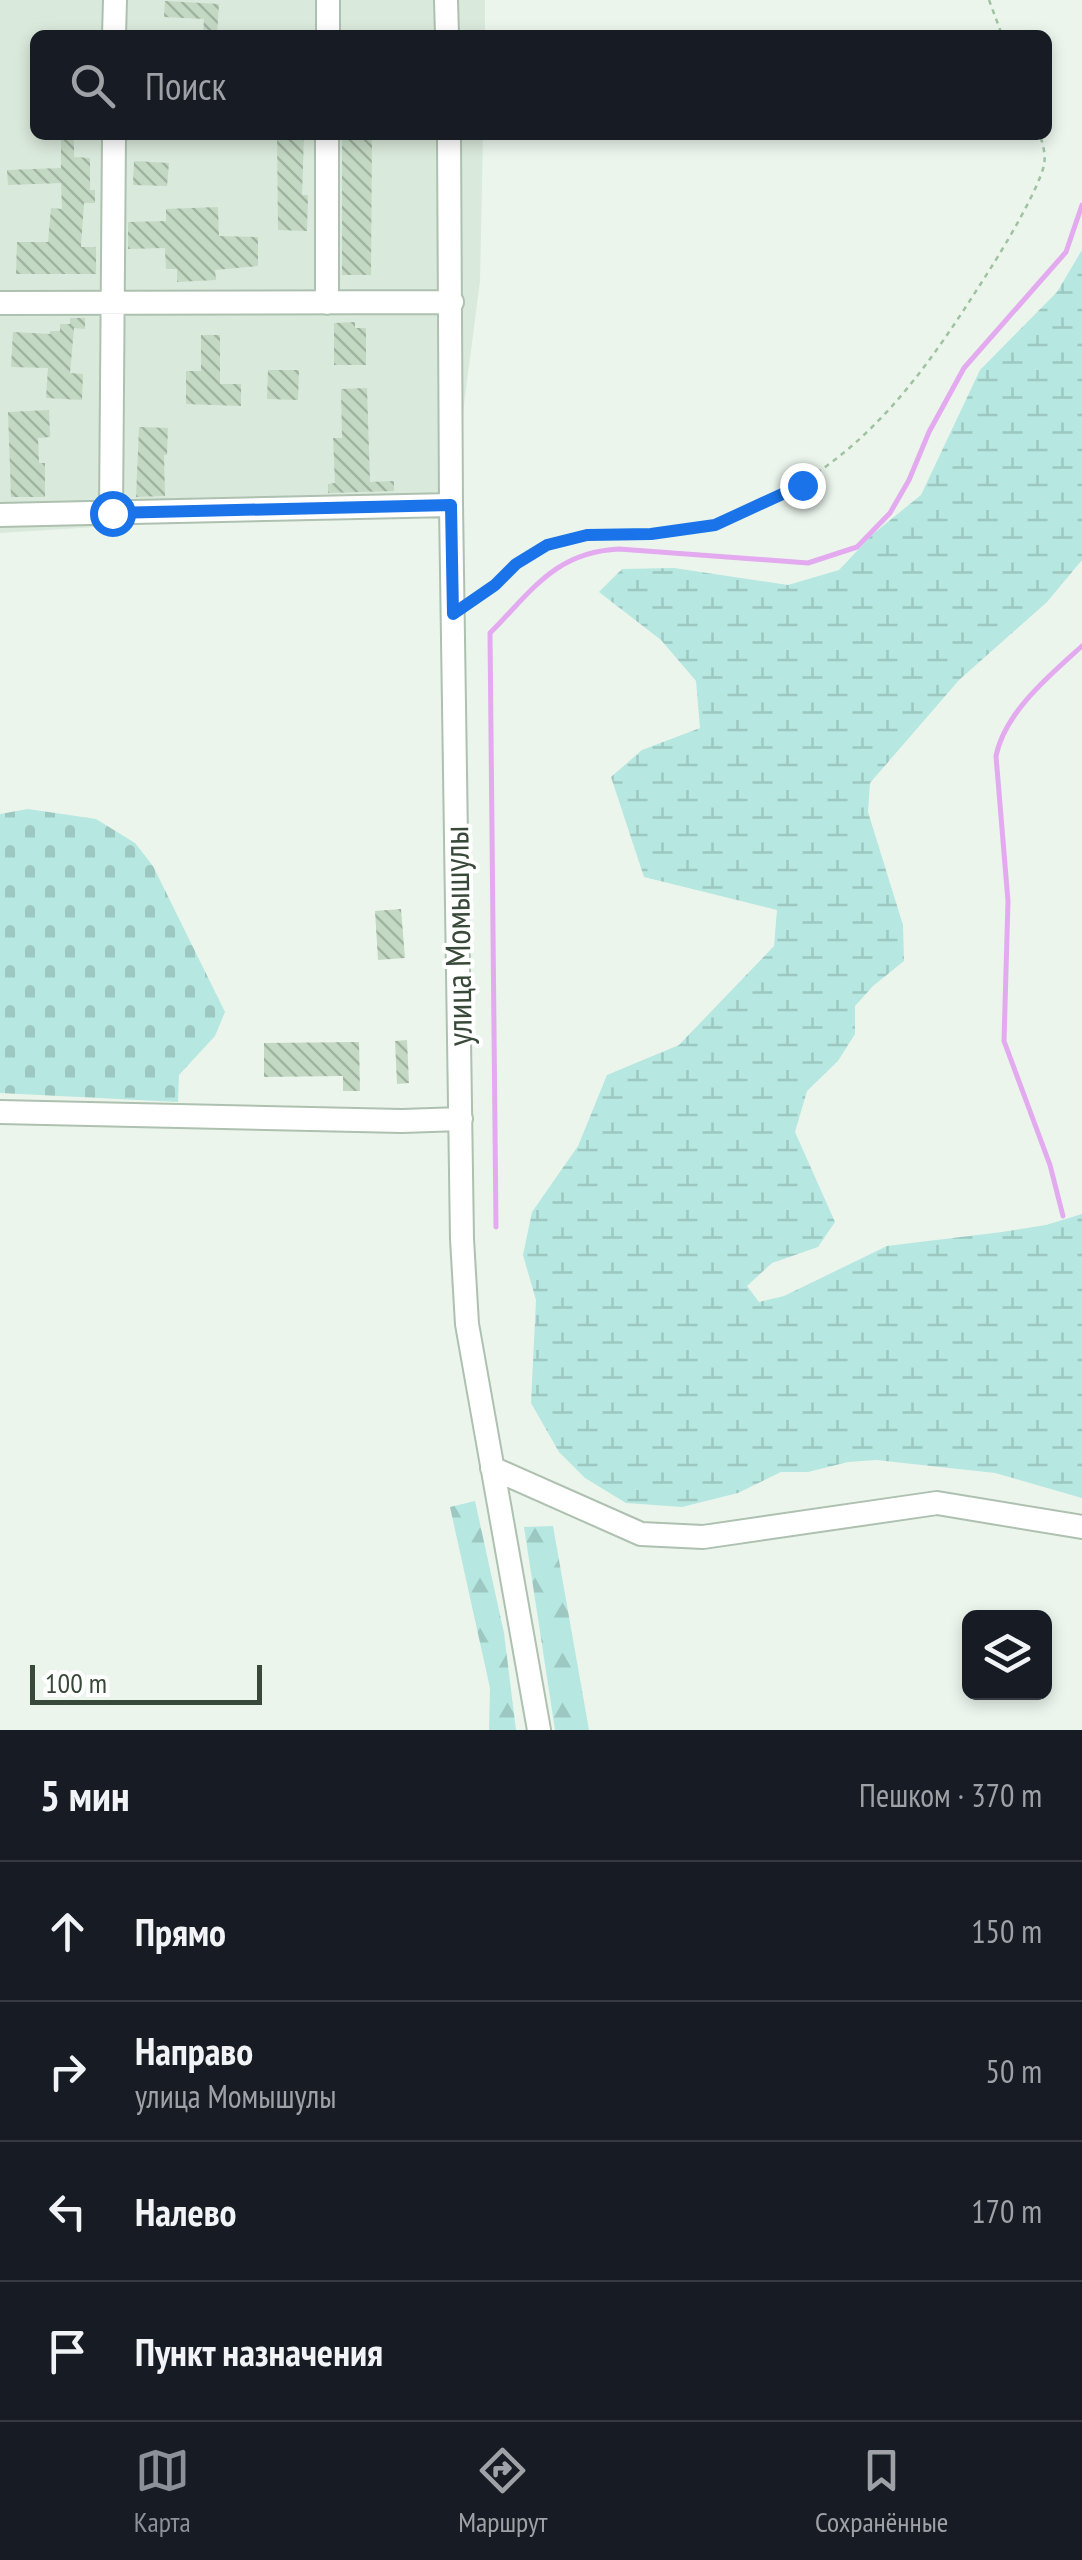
<!DOCTYPE html>
<html lang="ru">
<head>
<meta charset="utf-8">
<style>
	:root { --surface:#171b24; --page:#20242c; --text:#f1f3f6; --muted:#9ea1a6; --line:#363941; --accent:#8c9099 }
	body { margin:0; font-family:"PT Sans Narrow",sans-serif; background:var(--page); color:var(--text) }
	.controls { position:absolute; right:30px; bottom:30px; display:grid; overflow:hidden; border-radius:15px; box-shadow:0 5px 15px #0003 }
	.controls button { width:90px; height:90px; display:grid; place-items:center; padding:0; border:0; border-bottom:2px solid var(--line); background:var(--surface); color:var(--text); font:50px sans-serif }
	.scale { position:absolute; left:30px; bottom:25px; width:232px; box-sizing:border-box; padding-left:10px; border:5px solid #394939; border-top:0; font-size:28px; line-height:35px; white-space:nowrap; color:#394939; -webkit-text-stroke:8px #fff; paint-order:stroke }
	.stop { position:absolute; width:30px; height:30px; margin:-22px; border:8px solid #1a73e8; border-radius:50%; background:#fff }
	.stop.end { background:#1a73e8; border-color:#fff; box-shadow:0 2px 10px #0008 }
	.list { margin:0; padding:0; list-style:none }
	h2 { display:flex; justify-content:space-between; align-items:center; height:130px; margin:0; padding:0 40px; font-size:42px }
	h2 small { font-size:32px; font-weight:400; color:var(--muted) }
	.list li { display:grid; grid-template-columns:65px 1fr auto; gap:30px; align-items:center; box-sizing:border-box; height:140px; padding:0 40px; border-top:2px solid var(--line) }
	.list b { display:block; font-size:38px; white-space:nowrap }
	.list p { margin:0; font-size:32px; white-space:nowrap; color:var(--muted) }
	.list em { font-size:32px; font-style:normal; color:var(--muted) }
	.icon { flex:none; width:55px; height:55px; fill:none; stroke:currentColor; stroke-width:2; stroke-linecap:round; stroke-linejoin:round }
	.map { position:relative; flex:none; width:1082px; height:1730px; overflow:hidden }
	.search { position:absolute; background:var(--surface); box-shadow:0 5px 15px #0003; left:30px; right:30px; top:30px; height:110px; display:flex; align-items:center; gap:25px; box-sizing:border-box; padding:0 35px; border-radius:15px; color:var(--muted); font-size:38px }
	.sheet { height:690px; background:var(--surface) }
	nav { display:flex; justify-content:space-around; align-items:center; box-sizing:border-box; height:140px; border-top:2px solid var(--line); background:var(--surface); font-size:28px; color:var(--muted) }
	nav a { display:grid; justify-items:center; gap:5px }
	nav .on { color:var(--accent) }
	.map>svg:first-child { display:block }
	.residential { fill:#d9e9db }
	.forest { fill:url(#forest-firs) }
	.wetland { fill:url(#wetland-marsh) }
	.cemetery { fill:url(#cemetery-stones) }
	.lines { fill:none; stroke-linecap:round; stroke-linejoin:round }
	.stream { stroke:#e3aaef; stroke-width:5 }
	.building { fill:url(#building-back-hatch) }
	.minor-casing { stroke:#aec0af; stroke-width:26 }
	.path { stroke:#9fc2a1; stroke-width:2.5; stroke-dasharray:5 5; stroke-linecap:butt }
	.minor { stroke:#fff; stroke-width:22 }
	.route { stroke:#1a73e8; stroke-width:12 }
	.labels { text-anchor:middle; stroke-width:8; stroke-linejoin:round; paint-order:stroke }
	.street-label { font-size:35px; fill:#394939; stroke:#fff }
</style>
</head>
<body>
<div class="map">
<svg width="1082" height="1730" viewBox="0 0 1082 1730">
	<defs>
		<pattern id="forest-firs" width="22" height="20" patternUnits="userSpaceOnUse" patternTransform="scale(2.5)"><rect width="22" height="20" fill="#b6e7e1"/><path d="M5 1l3.5 6h-7zM16 11l3.5 6h-7z" fill="#9dc8c2"/></pattern>
		<pattern id="wetland-marsh" width="20" height="14" patternUnits="userSpaceOnUse" patternTransform="scale(2.5)"><rect width="20" height="14" fill="#b6e7e1"/><path d="M1 5h8M5 5V1M11 12h8M15 12V8" fill="none" stroke="#9dc8c2"/></pattern>
		<pattern id="cemetery-stones" width="16" height="16" patternUnits="userSpaceOnUse" patternTransform="scale(2.5)"><rect width="16" height="16" fill="#b6e7e1"/><path d="M2 7V4a2 2 0 0 1 4 0v3zM10 15v-3a2 2 0 0 1 4 0v3z" fill="#9dc8c2"/></pattern>
		<pattern id="building-back-hatch" width="6" height="6" patternUnits="userSpaceOnUse" patternTransform="scale(2.5)"><rect width="6" height="6" fill="#c4d9c4"/><path d="M-1 5l2 2M0 0l6 6M5-1l2 2" fill="none" stroke="#a0b2a0"/></pattern>
	</defs>
	<rect width="100%" height="100%" fill="#ebf5ec"/>
	<!-- residential -->
	<path class="residential" d="M0 0H485V35H35V135H483L480 281 451 505 0 533Z"/>
	<!-- forest -->
	<path class="forest" d="M475 1501 504 1633 516 1730H489L490 1688 450 1507Z
		M553 1526 589 1730H555L524 1527Z"/>
	<!-- wetland -->
	<path class="wetland" d="M1082 250V560L1047 602 959 680 870 783 868 812 903 925 904 961 873 986 855 1006V1034L838 1061 807 1091 795 1132 835 1222 818 1247 772 1263 747 1286 759 1302 784 1296 887 1246 1002 1232 1046 1225 1082 1214V1498L995 1473 876 1460 848 1462 808 1472H781L738 1493 682 1507 626 1503 585 1478 559 1452 531 1403 536 1300 523 1255 532 1212 578 1146 607 1075 679 1045 774 946 777 910 644 877 611 777 642 750 700 728 696 681 661 640 599 592 622 569 674 568 788 585 839 570 873 534 921 495 980 370 1057 292Z"/>
	<!-- cemetery -->
	<path class="cemetery" d="M28 809 96 819 135 843 153 866 225 1012 215 1036 179 1075 178 1102 0 1093V814Z"/>
	<g class="lines">
		<!-- stream -->
		<path class="stream" d="M1063 1216 1050 1165 1004 1041 1008 901 996 756C1005 712 1050 675 1082 646
			M496 1227 490 633C532 591 555 552 619 549L808 563 857 547 890 513 909 480 929 432 964 368 1066 252 1082 205"/>
	</g>
	<!-- building -->
	<path class="building" d="M165 1 219 4 217 35H203L204 19 164 17Z
		M61 135H74V157L90 158V190H95V203H84L81 247H96V274H16L17 242H48L51 208 62 209 61 183 8 185 7 170 61 168Z
		M277 135H304L302 195H308L307 231 278 230Z
		M342 135H372L371 275H342Z
		M134 161 169 163 167 186 133 185Z
		M218 207 219 236 258 237V266L215 270 216 280 177 282V269H166L165 248 128 249V222L166 221V209Z
		M70 318H85V329L74 328 70 373 83 374 82 400 46 398 48 368 11 367 13 332 50 334V331H60V324H70Z
		M355 322V328H366V365H334V323Z
		M201 335H220V384H241V406L186 404V371H201Z
		M268 370H299L298 400 267 399Z
		M367 388 370 482 394 481V491L328 493V484L335 483 333 438H342L341 389Z
		M49 410 50 437 38 438 39 463H45V497H11L8 412Z
		M139 427 168 428 167 455H164L165 496 136 497Z
		M401 909 405 958 378 960 375 911Z
		M407 1040 409 1083 397 1084 395 1041Z
		M359 1042 360 1091H343V1076L264 1077V1043Z"/>
	<g class="lines">
		<defs>
			<path id="minor" d="M446 0 447 35
				M114 35 115 0
				M328 35V0
				M449 135 451 505 462 1239 467 1324 539 1730
				M0 303 452 302
				M327 303V135
				M111 513 114 135
				M0 515 451 505
				M0 1112 402 1121 461 1119
				M492 1468 641 1534 703 1537 937 1503 1082 1527"/>
		</defs>
		<!-- minor casing -->
		<use href="#minor" class="minor-casing"/>
		<!-- path -->
		<path class="path" d="M989 0 1002 35
			M470 602C497 584 519 555 550 545 603 526 662 541 715 525 730 520 744 512 757 506 870 456 928 367 992 266 1006 244 1039 188 1044 165 1046 155 1043 145 1040 135"/>
		<!-- minor -->
		<use href="#minor" class="minor"/>
	</g>
	<g class="lines">
		<!-- route -->
		<path class="route" d="M112 513 451 505 453 614 495 585 516 564 547 545 587 535 651 534 715 525 802 485"/>
	</g>
	<g class="labels">
		<!-- street labels -->
		<g class="street-label">
			<text transform="translate(458 936) rotate(-91)" y="12">улица Момышулы</text>
		</g>
	</g>
</svg>
<div class="controls">
<button><svg class="icon" aria-label="layers" viewBox="0 0 24 24"><path d="M12 4l9 5-9 5-9-5zM3 14l9 5 9-5"/></svg></button>
</div>
<div class="scale">100 m</div>
<div class="stop" style="left:112px;top:513px"></div>
<div class="stop end" style="left:802px;top:485px"></div>
<div class="search"><svg class="icon" aria-label="search" viewBox="0 0 24 24"><circle cx="10" cy="10" r="6"/><path d="M15 15l6 6"/></svg>Поиск</div>
</div>
<section class="sheet">
<h2>5 мин<small>Пешком · 370 m</small></h2>
<ul class="list">
<li><svg class="icon" aria-label="ahead" viewBox="0 0 24 24"><path d="M12 20V5M6 11l6-6 6 6"/></svg><div><b>Прямо</b></div><em>150 m</em></li>
<li><svg class="icon" aria-label="right" viewBox="0 0 24 24"><path d="M7 20v-9h11M14 6l5 5-5 5"/></svg><div><b>Направо</b><p>улица Момышулы</p></div><em>50 m</em></li>
<li><svg class="icon" aria-label="left" viewBox="0 0 24 24"><path d="M17 20v-9H6M10 6l-5 5 5 5"/></svg><div><b>Налево</b></div><em>170 m</em></li>
<li><svg class="icon" aria-label="arrive" viewBox="0 0 24 24"><path d="M6 21V4h12l-3 4 3 4H6"/></svg><div><b>Пункт назначения</b></div></li>
</ul>
</section>
<nav>
<a class="on"><svg class="icon" aria-label="map" viewBox="0 0 24 24"><path d="M3 6l6-2 6 2 6-2v14l-6 2-6-2-6 2zM9 4v14M15 6v14"/></svg>Карта</a>
<a><svg class="icon" aria-label="directions" viewBox="0 0 24 24"><path d="M12 3l9 9-9 9-9-9zM9 14v-3h6M13 9l2 2-2 2"/></svg>Маршрут</a>
<a><svg class="icon" aria-label="saved" viewBox="0 0 24 24"><path d="M7 4h10v16l-5-4-5 4z"/></svg>Сохранённые</a>
</nav>
</body>
</html>
